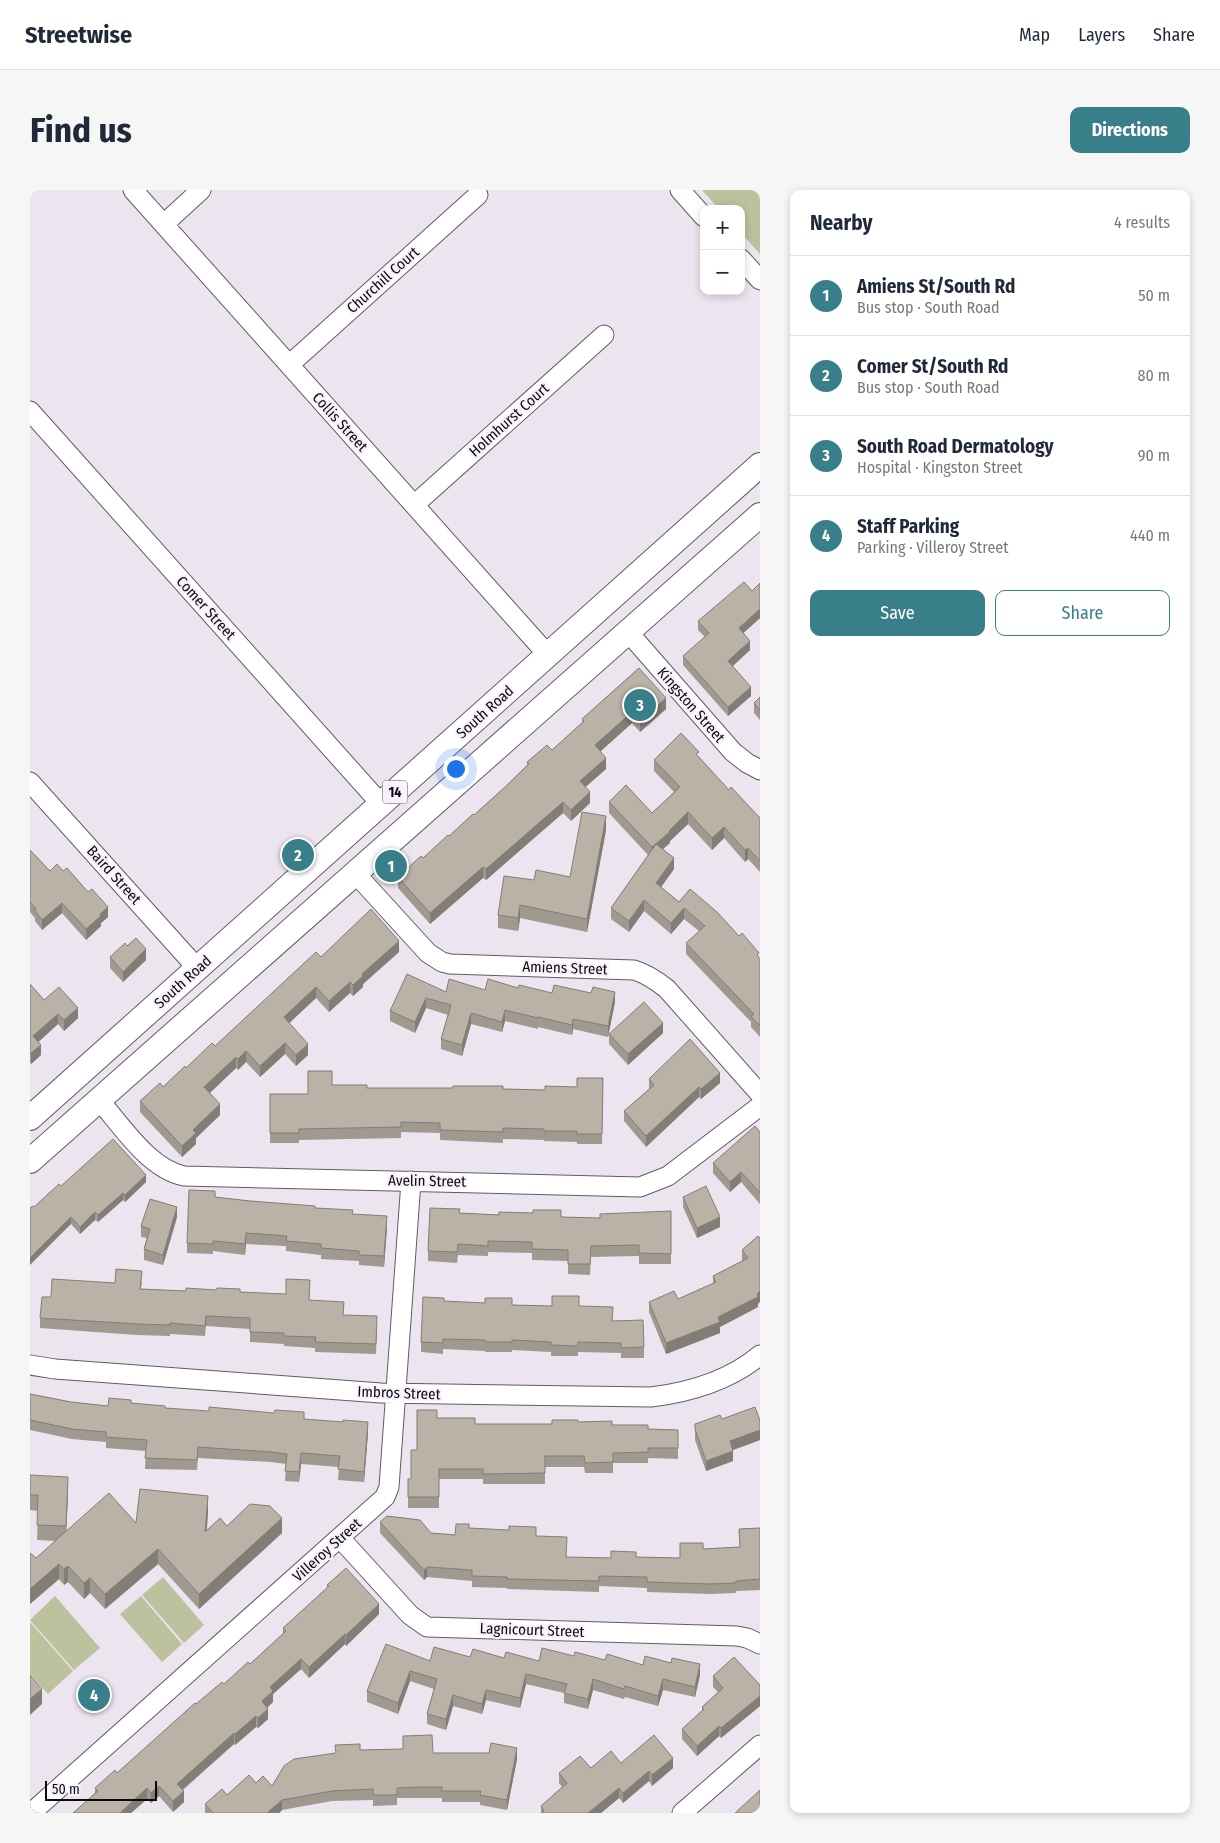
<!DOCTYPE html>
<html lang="en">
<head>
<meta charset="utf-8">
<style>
	:root { --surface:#fff; --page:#f6f6f7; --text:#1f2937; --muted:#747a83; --line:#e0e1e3; --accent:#387f89 }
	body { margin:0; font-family:"Fira Sans Condensed",sans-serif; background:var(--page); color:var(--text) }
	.controls { position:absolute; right:15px; top:15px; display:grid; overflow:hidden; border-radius:10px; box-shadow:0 2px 8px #0003 }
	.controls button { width:45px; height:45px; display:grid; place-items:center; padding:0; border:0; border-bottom:1px solid var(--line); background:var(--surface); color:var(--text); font:25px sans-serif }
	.scale { position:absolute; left:15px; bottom:12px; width:112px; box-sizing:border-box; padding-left:5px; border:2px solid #0d0a0e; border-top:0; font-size:14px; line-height:18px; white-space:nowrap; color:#0d0a0e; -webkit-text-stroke:4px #f9f1fd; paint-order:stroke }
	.you { position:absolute; left:425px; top:578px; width:18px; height:18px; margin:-12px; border:4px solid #fff; border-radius:50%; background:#1a73e8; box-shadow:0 0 0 8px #1a73e833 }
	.badge { display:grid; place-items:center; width:32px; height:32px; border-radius:50%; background:var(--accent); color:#fff; font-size:16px; font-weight:700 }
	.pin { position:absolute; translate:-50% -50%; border:2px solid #fff; box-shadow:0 1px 5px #0006 }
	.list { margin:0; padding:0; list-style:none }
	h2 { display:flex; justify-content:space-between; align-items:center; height:65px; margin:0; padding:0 20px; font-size:21px }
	h2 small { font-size:16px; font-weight:400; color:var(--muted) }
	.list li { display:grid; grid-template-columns:32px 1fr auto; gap:15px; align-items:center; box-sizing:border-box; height:80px; padding:0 20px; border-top:1px solid var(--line) }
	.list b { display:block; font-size:19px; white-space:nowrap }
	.list p { margin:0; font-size:16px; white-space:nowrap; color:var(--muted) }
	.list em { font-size:16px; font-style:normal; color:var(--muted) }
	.actions { display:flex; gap:10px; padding:15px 20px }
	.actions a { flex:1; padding:11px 0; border:1px solid var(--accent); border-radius:10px; text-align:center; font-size:18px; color:var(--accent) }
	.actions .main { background:var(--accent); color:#fff }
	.map { position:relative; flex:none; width:730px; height:1623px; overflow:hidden; border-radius:10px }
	header { display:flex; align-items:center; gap:30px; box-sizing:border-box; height:70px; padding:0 25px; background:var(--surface); border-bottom:1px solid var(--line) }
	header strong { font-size:24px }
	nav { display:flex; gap:28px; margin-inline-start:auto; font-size:18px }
	.intro { display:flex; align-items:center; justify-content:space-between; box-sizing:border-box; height:120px; padding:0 30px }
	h1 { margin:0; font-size:35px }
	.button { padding:12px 22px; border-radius:10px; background:var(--accent); color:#fff; font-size:18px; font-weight:700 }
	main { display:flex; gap:30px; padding:0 30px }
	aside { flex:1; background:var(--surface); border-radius:10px; box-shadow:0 2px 8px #0003 }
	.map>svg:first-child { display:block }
	.green { fill:#bbc29d }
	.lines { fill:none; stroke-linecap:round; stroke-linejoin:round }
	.minor-casing { stroke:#615b64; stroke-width:21 }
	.major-casing { stroke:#615b64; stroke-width:26 }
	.minor { stroke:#fff; stroke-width:19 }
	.major { stroke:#fff; stroke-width:24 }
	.wall { fill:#a09990 }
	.shaded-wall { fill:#827d75 }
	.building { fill:#bab2a7; stroke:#827d75 }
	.labels { text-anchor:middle; stroke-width:4.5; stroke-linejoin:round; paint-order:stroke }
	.shield { fill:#f9f1fd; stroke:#544f56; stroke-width:1 }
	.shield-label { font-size:14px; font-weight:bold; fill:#0d0a0e }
	.street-label { font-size:15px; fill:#0d0a0e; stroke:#f9f1fd }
</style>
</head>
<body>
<header>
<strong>Streetwise</strong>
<nav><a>Map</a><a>Layers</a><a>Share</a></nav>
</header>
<div class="intro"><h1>Find us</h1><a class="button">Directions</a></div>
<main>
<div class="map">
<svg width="730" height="1623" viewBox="0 0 730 1623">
	<rect width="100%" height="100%" fill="#ece4ef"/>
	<!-- green -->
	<path class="green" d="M672 0H730V64L711 43V19H689Z
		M133 1387 174 1435 154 1453 112 1405Z
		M25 1406 70 1458 44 1480 0 1430Z
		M111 1406 152 1454 132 1472 90 1424Z
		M0 1432 43 1481 18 1504 0 1484Z"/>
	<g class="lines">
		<defs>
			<path id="minor" d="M103 0 518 465
				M650 0 674 27
				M134 34 171 0
				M711 69 730 90
				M259 175 448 5
				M0 221 351 614
				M384 315 574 145
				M598 442 703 562 717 573 730 580
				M0 592 168 779
				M325 683 398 763 412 772 420 774 604 780C617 784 626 790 637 799L730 904
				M69 910C92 936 119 979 154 986L610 997 638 986 730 916
				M0 1175 25 1179 351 1203 621 1207C661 1202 699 1191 730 1165
				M310 1348 380 1425 397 1437 707 1446 717 1448 730 1454
				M1 1623 355 1307 359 1297 381 991
				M652 1623 730 1555"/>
			<path id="major" d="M0 928 730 275
				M0 971 730 325"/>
		</defs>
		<!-- minor casing -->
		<use href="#minor" class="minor-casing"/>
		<!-- major casing -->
		<use href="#major" class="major-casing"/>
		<!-- minor -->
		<use href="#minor" class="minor"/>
		<!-- major -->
		<use href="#major" class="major"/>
	</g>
	<!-- wall -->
	<path class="wall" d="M730 393V428L713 443 720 460 703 476 721 506 698 526 653 475V466L675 447 668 440V431L722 401Z
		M609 478 636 519 610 542 602 533 570 562 576 579 555 597 560 613 541 631 533 623 456 690 453 688 400 734 368 698V687L393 668 444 625 475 597 497 575V572L522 560 552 533V529Z
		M730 507V530L724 523V513Z
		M669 567 699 600 730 628V682L718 669 715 672 694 648 682 660 658 634 640 651V653L633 659 644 679 631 697 649 712 709 746 730 769V847L721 837V832L656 764V753L669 741 654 729 641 744 614 721 599 742 581 729V718L618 665 579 623V612L622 623 644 602 624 581V570Z
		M576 640 557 742 490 728 488 741 468 738V725L504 690 540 687Z
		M0 660 20 681H33L78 727 71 733V736L56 750 32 723 12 740 5 731V728L0 722Z
		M97 756 116 770 93 792 80 778V767Z
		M369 762 333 794V797L323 806 320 803 299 822 286 808 259 833 278 865 266 876 255 864 230 887 216 872 208 880 206 878 180 903 190 925 166 948V954L152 967 110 922V911L133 897 185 856 291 767Z
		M0 794 14 810 48 828 34 841 28 834 8 852 11 865 1 874 0 872Z
		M488 798 585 812 578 847 543 839 542 845 508 837V839L475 831 472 842 441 834 432 866 411 859V849L418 825 396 818 385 843 360 831V821L416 802Z
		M633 843 598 875 579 854V844Z
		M573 888 572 954H547V952L514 951V950L473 949V953L410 950V943L371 942V948L269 950V953H240V904H278L302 895 337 898 473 899 515 900 547 897Z
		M619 889 690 893 671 909 669 907 616 957 594 931V921L619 900Z
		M730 942V1014L711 992 700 1002 683 983V973Z
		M116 992 95 1012 93 1010 68 1032 65 1030 50 1044 41 1034 4 1017 31 996Z
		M185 1007 220 1011 285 1018 323 1024 357 1037 354 1077 329 1075V1071L291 1069V1065L256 1061V1056L216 1054 215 1065 183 1061V1064L157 1063V1053Z
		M653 1007 690 1037 667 1048 653 1017Z
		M641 1021V1074H609V1066L561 1067 560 1085 538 1084V1071L502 1070V1063L458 1062V1066L428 1065 427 1073 398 1071V1061L430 1023 469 1025 570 1028Z
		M147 1027 133 1075 114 1070V1059L117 1048 111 1047V1036Z
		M728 1046V1117L690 1137V1143L636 1164 619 1122V1112L648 1109 683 1094V1086L712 1071V1060Z
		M112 1091 111 1099 156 1101 210 1102 280 1110 313 1125 347 1137 346 1164 285 1162V1158L254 1156V1154L220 1152V1139L176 1136 175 1146 140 1144V1146L107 1145 10 1138V1128L21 1107 85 1093Z
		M414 1111 482 1115 522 1116H549L583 1131 614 1157V1168H591V1163L548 1162V1166H521V1162L482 1160V1162H455V1161L413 1159V1164L391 1162V1152Z
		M0 1204 41 1212 78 1216 101 1213 135 1218 274 1229 338 1243 334 1292 308 1290 309 1277 271 1274 269 1292 255 1291 256 1274 241 1272 168 1268 167 1280 115 1279 116 1261 76 1258V1252L42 1249 0 1240Z
		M407 1228 445 1234H522L548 1232 618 1239 648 1240V1269L618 1268V1273H583V1283H555L554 1277H515V1294H453V1289H409V1318H378V1289H381L387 1260Z
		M692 1229 730 1250 703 1260V1271L676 1281 665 1250V1234Z
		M0 1285 38 1302 36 1341 106 1333 178 1322 177 1340 197 1336 252 1343 169 1419 128 1374 75 1419 60 1403 54 1409 38 1392 34 1395 29 1389 0 1414V1363L6 1368 26 1351 7 1350 8 1321 0 1320Z
		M350 1332 401 1343 425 1345 439 1338 506 1346 536 1367 581 1368 606 1367 650 1368 673 1359 710 1357 709 1339 730 1338V1400L706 1401V1403L680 1404 617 1402V1398L569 1396V1402L477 1399V1398L442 1397V1391L397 1387 394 1390 350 1343Z
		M297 1395 349 1424 316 1456 315 1454 279 1488 271 1479 243 1504V1512L237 1518 238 1529 228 1538 226 1537 205 1555 204 1554 153 1600 154 1612 143 1622 129 1606 121 1613 117 1609 101 1623H43L65 1603V1598L87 1583 166 1514 220 1474 253 1444V1438L297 1398Z
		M544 1466 613 1475 670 1485 665 1507 633 1500 628 1516 595 1507 594 1509 563 1500 558 1519 534 1513V1503L496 1494 490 1518 456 1510 452 1524 423 1516 416 1540 397 1534V1524L404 1499 380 1491 368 1524 337 1512V1501L400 1471 440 1467 474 1468 509 1471Z
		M683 1486 730 1495V1516L691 1548 689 1546 667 1566 652 1549V1539L672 1521V1517L688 1502 683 1497Z
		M330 1560 403 1563 487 1569 477 1620 450 1615V1612H412V1608H367V1615L343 1616V1610L302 1611 252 1620 249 1623H175V1614L226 1593 242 1596Z
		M591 1573 643 1578 622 1596 619 1591 593 1613 589 1608 571 1623H511V1616L532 1597 529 1593V1583Z"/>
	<!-- shaded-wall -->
	<path class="shaded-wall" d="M730 419V428L709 447V438Z
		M720 451V460L698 480V471Z
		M721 497V506L698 526V517Z
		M636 508V519L610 542V531Z
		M602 522V533L565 566V555Z
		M576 568V579L550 602V591Z
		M560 602V613L541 631V620Z
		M533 612V623L456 690V679Z
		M658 622V634L640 651V653L622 668V657Z
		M576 626V640L557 742V729Z
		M694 637V648L682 660V648Z
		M718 658V669L715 672V660Z
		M644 668V679L626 704V693Z
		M453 677V688L400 734V723Z
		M614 710V721L599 742V731Z
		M32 713V723L12 740V730Z
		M490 715V728L488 741V728Z
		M78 717V727L71 733V736L56 750V739L70 724Z
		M654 718V729L641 744V733Z
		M369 751V762L333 794V797L323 806V795L332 784Z
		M116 759V770L93 792V782Z
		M320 792V803L299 822V811Z
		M286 797V808L254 838V827Z
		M585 802V812L578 847V836Z
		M396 808V818L385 843V832Z
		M48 818V828L34 841V830Z
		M475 820V831L472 842V832Z
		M441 823V834L432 866V855Z
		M28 824V834L3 857V846Z
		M543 829V839L542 845V835Z
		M633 833V843L598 875V864Z
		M255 853V864L230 887V876Z
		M278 854V865L266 876V865Z
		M11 855V865L1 874V863Z
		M216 861V872L208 880V869Z
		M206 867V878L174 908V897Z
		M690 883V893L671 909V899Z
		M669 897V907L616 957V946Z
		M190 914V925L166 948V954L152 967V956L163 940Z
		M711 982V992L700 1002V992Z
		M116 985V992L95 1012V1005Z
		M93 1003V1010L68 1032V1025Z
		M147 1017V1027L133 1075V1065Z
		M65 1022V1030L50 1044V1037Z
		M357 1026V1037L354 1077V1066Z
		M41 1027V1034L0 1075V1068Z
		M690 1027V1037L667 1048V1038Z
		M216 1043V1054L215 1065V1054Z
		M730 1101V1112L728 1114V1117L690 1137V1143L636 1164V1153L688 1127 727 1104Z
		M338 1232V1243L334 1292V1282Z
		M730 1240V1250L700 1261V1251Z
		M703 1261V1271L676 1281V1271Z
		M271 1263V1274L269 1292V1282Z
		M38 1287V1302L36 1351V1336Z
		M178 1306V1322L175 1357V1342Z
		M252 1328V1343L169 1419V1404Z
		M128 1359V1374L75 1419V1404Z
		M29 1374V1389L0 1414V1399Z
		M38 1376V1392L34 1395V1379Z
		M397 1377V1387L394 1390V1380Z
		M60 1388V1403L54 1409V1393Z
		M349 1414V1424L316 1456V1445Z
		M315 1444V1454L279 1488V1477Z
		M271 1469V1479L243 1504V1512L232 1522V1511L240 1497Z
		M670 1474V1485L665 1507V1497Z
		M380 1481V1491L368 1524V1513Z
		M496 1484V1494L490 1518V1508Z
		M563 1489V1500L558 1519V1509Z
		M633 1489V1500L628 1516V1506Z
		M12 1499V1514L0 1525V1509Z
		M456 1500V1510L452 1524V1514Z
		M423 1505V1516L416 1540V1529Z
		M730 1506V1516L691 1548V1538Z
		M238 1519V1529L228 1538V1528Z
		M226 1526V1537L205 1555V1544Z
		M689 1536V1546L667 1566V1556Z
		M204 1543V1554L147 1604V1594Z
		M487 1558V1569L477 1620V1610Z
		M643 1568V1578L622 1596V1585Z
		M619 1581V1591L593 1613V1603Z
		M129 1596V1606L121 1613V1603Z
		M117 1598V1609L101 1623H90Z
		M589 1598V1608L571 1623H558Z
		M154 1601V1612L143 1622V1611Z
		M252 1610V1620L249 1623H237Z"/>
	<!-- building -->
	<path class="building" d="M714 392 722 401 730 393V419L709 438 720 451 698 471 721 497 698 517 653 466 679 443 668 431Z
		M609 478 636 508 610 531 602 522 565 555 576 568 550 591 560 602 541 620 533 612 456 679 453 677 400 723 368 687 391 666 393 668 418 645 419 646 443 624 444 625 475 597 499 574 497 572 517 555 522 560 554 531 552 529Z
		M730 507V520L724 513Z
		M651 543 669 562 666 564 699 600 701 597 730 628V671L718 658 715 660 694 637 682 648 658 622 639 641 640 642 622 657 579 612 596 595 622 623 650 597 624 570Z
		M552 622 576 626 557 729 490 715 488 728 468 725 474 686 504 690 506 680 540 687Z
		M626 654 644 668 626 693 649 712 660 699 687 722 709 746 712 743 729 763 727 765 730 769V836L721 826 724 824 656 753 675 736 654 718 641 733 614 710 599 731 581 718Z
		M0 660 20 681 27 674 33 681 37 678 58 702 62 699 78 717 70 724 71 726 56 739 32 713 12 730 5 721 6 719 0 712Z
		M341 719 369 751 332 784 333 786 323 795 320 792 299 811 286 797 254 827 278 854 266 865 255 853 230 876 216 861 208 869 206 867 174 897 190 914 163 940 166 943 152 956 110 911 130 893 133 897 155 876 156 878 182 853 185 856 286 762 291 767Z
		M106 748 116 759 93 782 80 767 95 753 97 756Z
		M377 784 416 802 419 789 455 800 458 789 488 798 489 795 522 803 524 795 561 803 563 797 585 802 578 836 543 829 542 835 508 827V828L475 820 472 832 441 823 432 855 411 849 421 815 396 808 385 832 360 821Z
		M0 794 14 810 29 797 48 818 34 830 28 824 3 846 11 855 1 863 0 862Z
		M614 812 633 833 598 864 579 844Z
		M660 849 690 883 671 899 669 897 616 946 594 921 624 895 619 889Z
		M278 881H302V895H337V898H423V896H473V899L515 900V896L547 897V888H573L572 944H547V941H514V939L473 938V942L410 940V933L371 932V937L269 939V943H240V904H278Z
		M725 936 730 942V1003L711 982 700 992 683 973Z
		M83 949 116 985 95 1005 93 1003 68 1025 65 1022 50 1037 41 1027 0 1068V1018L3 1016 4 1017 29 994 31 996Z
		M676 996 690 1027 667 1038 653 1007Z
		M159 1000 185 1001V1007L220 1011 285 1016V1018L323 1020 322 1024 357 1026 354 1066 329 1065V1061L291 1058V1054L256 1051 257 1046 216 1043 215 1054 183 1051V1054L157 1053Z
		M120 1009 147 1017 133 1065 114 1059 120 1039 111 1036Z
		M400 1018 430 1019 429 1023 469 1025V1022L503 1023V1020H531V1027L570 1028V1024L641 1021V1064L609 1063V1055L561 1056 560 1074H538V1060L502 1059V1052L458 1051V1056L428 1054 427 1062 398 1061Z
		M728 1046 730 1048V1101L727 1104 728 1107 688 1127 690 1132 636 1153 619 1112 644 1101 648 1109 686 1092 683 1086 718 1068 712 1060Z
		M86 1079 112 1081 110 1099 156 1101V1098L186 1100 187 1098 210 1099V1102L256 1104V1089L280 1090 279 1110 314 1112 313 1125 347 1126 346 1154 285 1152 286 1147 254 1146V1143L220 1142V1128L176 1126 175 1136 140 1133V1135L107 1134 10 1128 12 1107H21L22 1089 85 1093Z
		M522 1106H549V1116L583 1117 582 1131 613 1130 614 1157 591 1158V1153L548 1152V1156L521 1155V1152L482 1150V1152H455V1150L413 1149V1153L391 1152 393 1107 414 1108V1111L455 1113V1108H482V1115L522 1116Z
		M0 1204 41 1212 78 1216 79 1208 101 1210V1213L135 1216V1218L179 1221V1217L244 1223 245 1220 274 1222V1229L313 1232V1230L338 1232 334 1282 308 1279 310 1266 271 1263 269 1282 255 1281 257 1264 241 1262 168 1257 167 1270 115 1268 117 1250 76 1247V1242L42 1239 0 1230Z
		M725 1217 730 1231V1240L700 1251 703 1261 676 1271 665 1239V1234L690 1225 692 1229Z
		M387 1220H407V1228H445V1234H522V1230H548V1232L582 1231V1235H618V1239L648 1240V1258H618V1262L583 1263V1272L555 1273 554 1266H515V1283L453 1284V1279H409V1307H378V1289H381V1260H387Z
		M0 1285 38 1287 36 1336 7 1335 8 1305H0Z
		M110 1299 178 1306 175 1342 190 1328 197 1336 220 1314 240 1316 252 1328 169 1404 128 1359 75 1404 60 1388 54 1393 38 1376 34 1379 29 1374 0 1399V1363L6 1368 79 1303 106 1333Z
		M357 1326 390 1330 401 1343 425 1345 426 1334H439V1338L479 1340V1336L506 1337V1346L537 1347 536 1367 581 1368V1361L606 1362V1367L650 1368V1353H673V1359L710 1357 709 1339 730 1338V1389L706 1391V1393L680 1394 617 1392V1387L569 1386V1391L477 1389V1387L442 1386V1380L397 1377 394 1380 350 1332Z
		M316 1378 349 1414 316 1445 315 1444 279 1477 271 1469 240 1497 243 1501 232 1511 238 1519 228 1528 226 1526 205 1544 204 1543 147 1594 154 1601 143 1611 129 1596 121 1603 117 1598 90 1623H43L68 1601 65 1598 85 1580 87 1583 165 1513 166 1514 192 1492 194 1494 218 1472 220 1474 256 1441 253 1438 299 1396 297 1395Z
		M356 1454 400 1471 404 1457 440 1467 443 1459 474 1468 476 1462 509 1471 512 1458 544 1466 545 1462 575 1470 577 1464 613 1475 615 1466 641 1473 642 1468 670 1474 665 1497 633 1489 628 1506 595 1496 594 1499 563 1489 558 1509 534 1503 537 1494 496 1484 490 1508 456 1500 452 1514 423 1505 416 1529 397 1524 407 1489 380 1481 368 1513 337 1501Z
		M704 1467 730 1495V1506L691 1538 689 1536 667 1556 652 1539 674 1519 672 1517 693 1498 683 1486Z
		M0 1485 12 1499 0 1509Z
		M402 1545 403 1563H459L461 1553 487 1558 477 1610 450 1605 451 1601H412V1597H389L367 1598V1605H343V1599L302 1601 252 1610 237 1623H183L175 1614 192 1599 197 1605 219 1585 226 1593 233 1586 242 1596 254 1576 264 1569 306 1563 305 1555 330 1554V1560L373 1559V1546Z
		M624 1545 643 1568 622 1585 619 1581 593 1603 589 1598 558 1623H511L514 1621 511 1616 537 1593 529 1583 550 1566 561 1578 581 1561 591 1573Z
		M730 1600V1623H705Z"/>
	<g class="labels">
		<!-- shield labels -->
		<rect class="shield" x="352.5" y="590.5" width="25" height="23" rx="4"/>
		<g class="shield-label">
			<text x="365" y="607">14</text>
		</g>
		<!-- street labels -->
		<g class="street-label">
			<text transform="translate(353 90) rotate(-42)" y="5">Churchill Court</text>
			<text transform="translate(479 230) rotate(-42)" y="5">Holmhurst Court</text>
			<text transform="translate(310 232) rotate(48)" y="5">Collis Street</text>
			<text transform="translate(176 418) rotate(48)" y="5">Comer Street</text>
			<text transform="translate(661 515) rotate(49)" y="5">Kingston Street</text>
			<text transform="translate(455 522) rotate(-42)" y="5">South Road</text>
			<text transform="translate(84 685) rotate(48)" y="5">Baird Street</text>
			<text transform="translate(535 778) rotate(2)" y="5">Amiens Street</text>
			<text transform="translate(153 792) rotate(-42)" y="5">South Road</text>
			<text transform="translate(397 991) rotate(1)" y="5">Avelin Street</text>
			<text transform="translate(369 1203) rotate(2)" y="5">Imbros Street</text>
			<text transform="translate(297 1360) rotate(-42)" y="5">Villeroy Street</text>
			<text transform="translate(502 1440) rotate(2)" y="5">Lagnicourt Street</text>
		</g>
	</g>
</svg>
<div class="controls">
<button>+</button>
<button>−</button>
</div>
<div class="scale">50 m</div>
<div class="you"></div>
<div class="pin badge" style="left:361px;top:676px">1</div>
<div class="pin badge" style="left:268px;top:665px">2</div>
<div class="pin badge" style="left:610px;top:515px">3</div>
<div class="pin badge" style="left:64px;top:1505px">4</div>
</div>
<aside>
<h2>Nearby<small>4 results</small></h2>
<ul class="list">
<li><span class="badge">1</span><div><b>Amiens St/South Rd</b><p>Bus stop · South Road</p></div><em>50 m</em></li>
<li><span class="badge">2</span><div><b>Comer St/South Rd</b><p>Bus stop · South Road</p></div><em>80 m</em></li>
<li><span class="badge">3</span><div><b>South Road Dermatology</b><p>Hospital · Kingston Street</p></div><em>90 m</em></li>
<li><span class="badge">4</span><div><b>Staff Parking</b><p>Parking · Villeroy Street</p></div><em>440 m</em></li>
</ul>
<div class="actions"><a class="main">Save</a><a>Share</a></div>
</aside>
</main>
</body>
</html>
